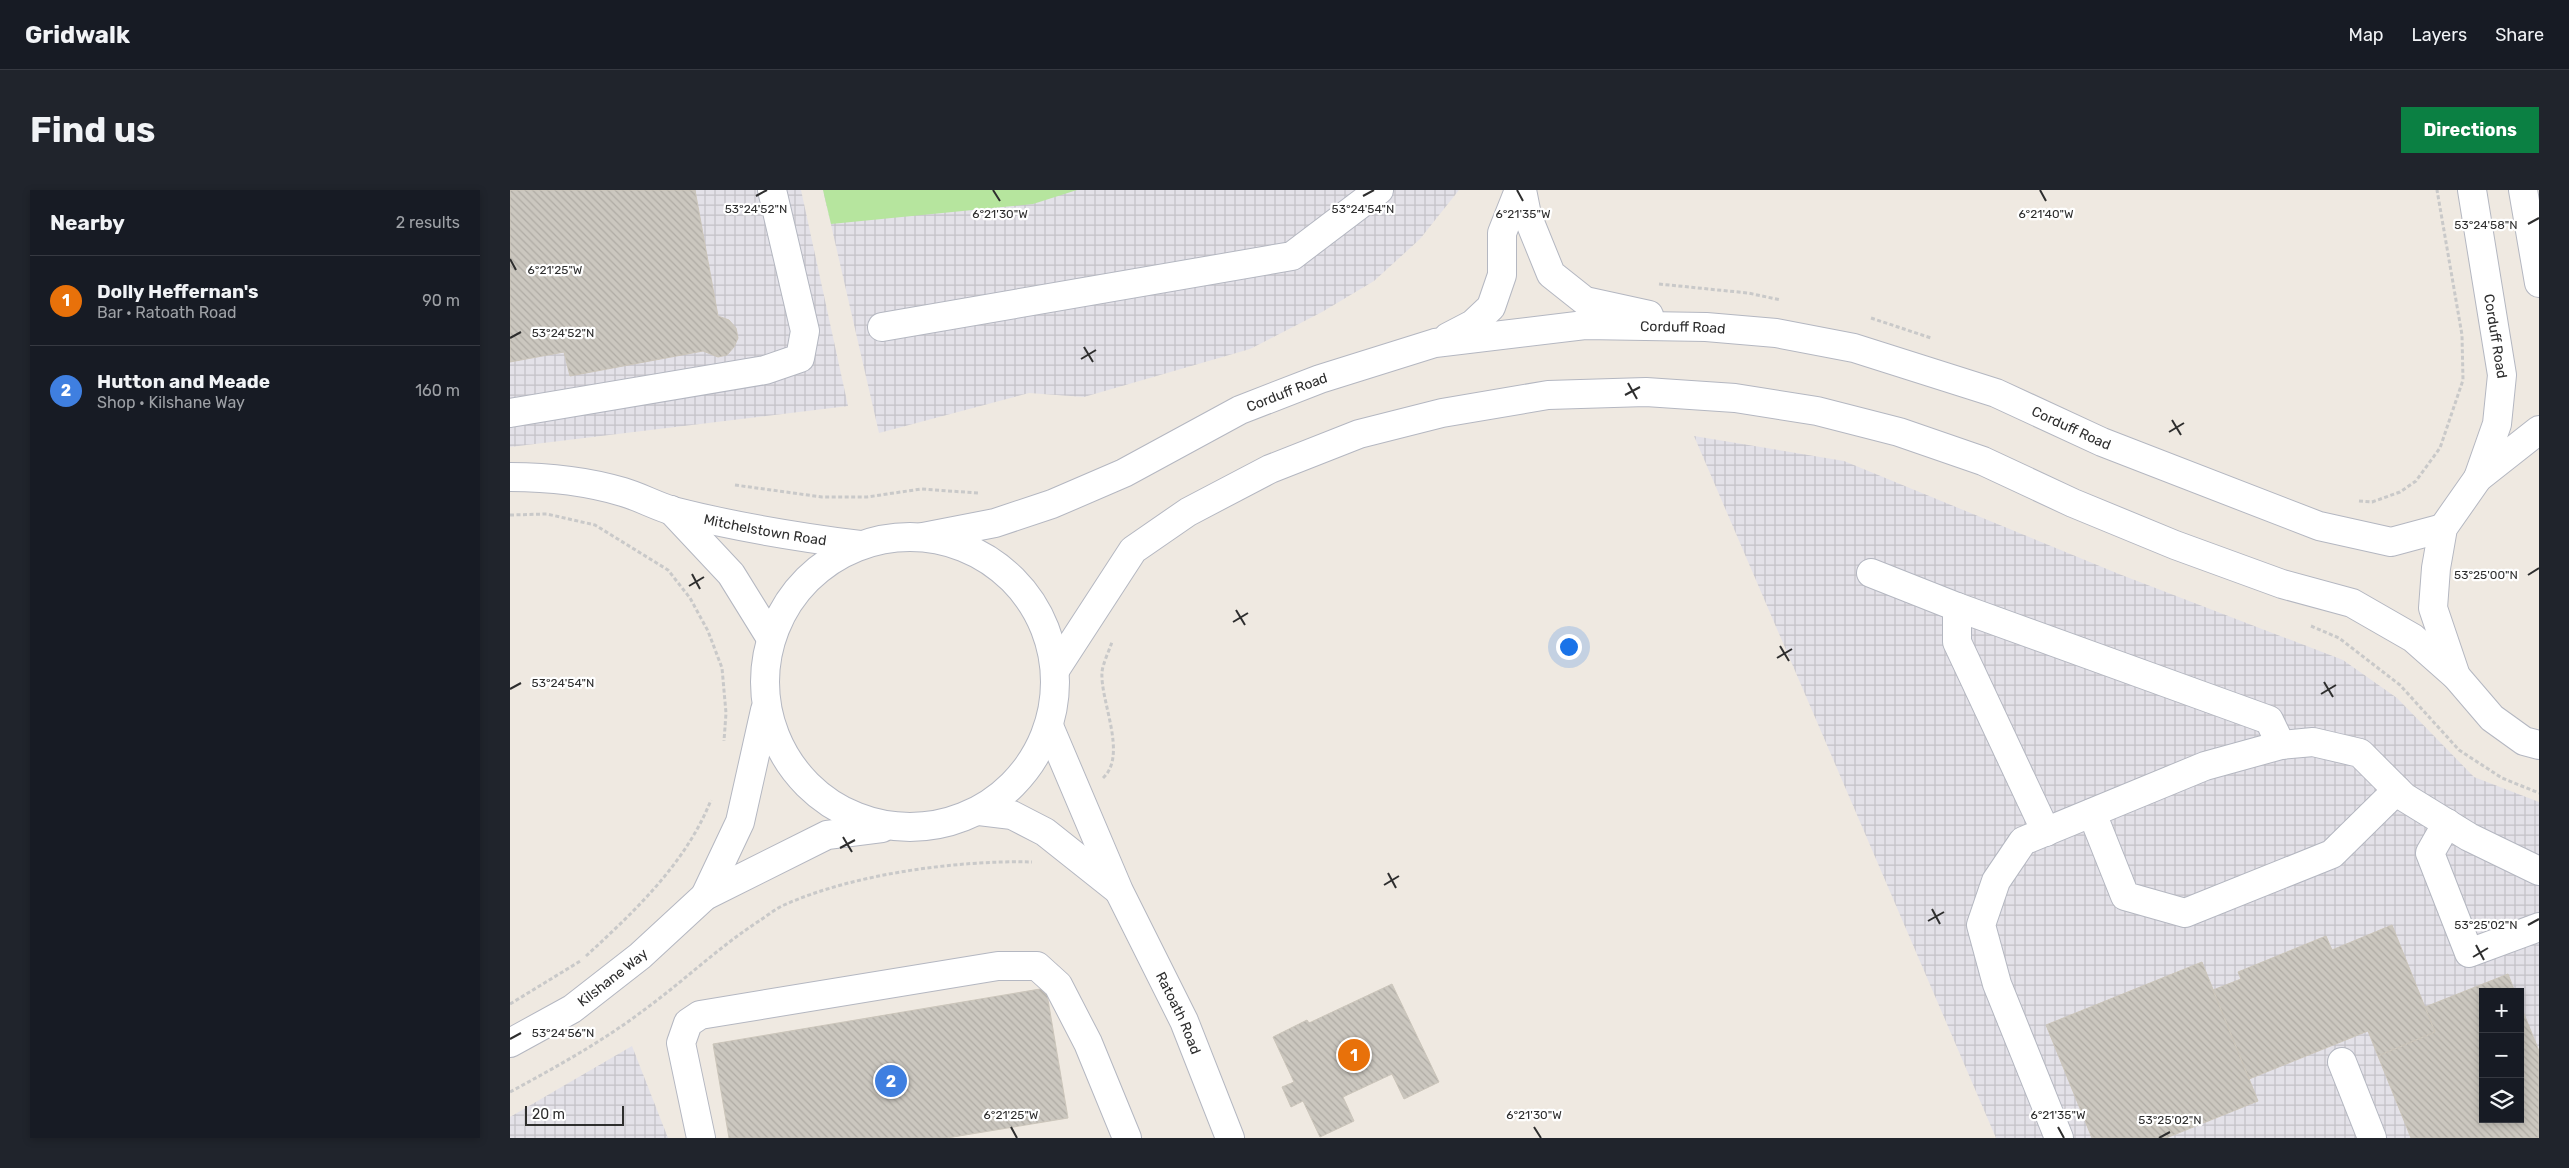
<!DOCTYPE html>
<html lang="en">
<head>
<meta charset="utf-8">
<style>
	:root { --surface:#171b24; --page:#20242c; --text:#f1f3f6; --muted:#9ea1a6; --line:#363941; --accent:#0b8043 }
	body { margin:0; font-family:Rubik,sans-serif; background:var(--page); color:var(--text) }
	.controls { position:absolute; right:15px; bottom:15px; display:grid; overflow:hidden; border-radius:0px; box-shadow:0 2px 8px #0003 }
	.controls button { width:45px; height:45px; display:grid; place-items:center; padding:0; border:0; border-bottom:1px solid var(--line); background:var(--surface); color:var(--text); font:25px sans-serif }
	.scale { position:absolute; left:15px; bottom:12px; width:99px; box-sizing:border-box; padding-left:5px; border:2px solid #2e2e2e; border-top:0; font-size:14px; line-height:18px; white-space:nowrap; color:#2e2e2e; -webkit-text-stroke:4px #fff; paint-order:stroke }
	.you { position:absolute; left:1058px; top:456px; width:18px; height:18px; margin:-12px; border:4px solid #fff; border-radius:50%; background:#1a73e8; box-shadow:0 0 0 8px #1a73e833 }
	.badge { display:grid; place-items:center; width:32px; height:32px; border-radius:50%; background:var(--accent); color:#fff; font-size:16px; font-weight:700 }
	.pin { position:absolute; translate:-50% -50%; border:2px solid #fff; box-shadow:0 1px 5px #0006 }
	.list { margin:0; padding:0; list-style:none }
	h2 { display:flex; justify-content:space-between; align-items:center; height:65px; margin:0; padding:0 20px; font-size:21px }
	h2 small { font-size:16px; font-weight:400; color:var(--muted) }
	.list li { display:grid; grid-template-columns:32px 1fr auto; gap:15px; align-items:center; box-sizing:border-box; height:90px; padding:0 20px; border-top:1px solid var(--line) }
	.list b { display:block; font-size:19px; white-space:nowrap }
	.list p { margin:0; font-size:16px; white-space:nowrap; color:var(--muted) }
	.list em { font-size:16px; font-style:normal; color:var(--muted) }
	.icon { flex:none; width:28px; height:28px; fill:none; stroke:currentColor; stroke-width:2; stroke-linecap:round; stroke-linejoin:round }
	.map { position:relative; flex:none; width:2029px; height:948px; overflow:hidden; border-radius:0px }
	header { display:flex; align-items:center; gap:30px; box-sizing:border-box; height:70px; padding:0 25px; background:var(--surface); border-bottom:1px solid var(--line) }
	header strong { font-size:24px }
	nav { display:flex; gap:28px; margin-inline-start:auto; font-size:18px }
	.intro { display:flex; align-items:center; justify-content:space-between; box-sizing:border-box; height:120px; padding:0 30px }
	h1 { margin:0; font-size:35px }
	.button { padding:12px 22px; border-radius:0px; background:var(--accent); color:#fff; font-size:18px; font-weight:700 }
	main { display:flex; gap:30px; padding:0 30px }
	aside { flex:1; background:var(--surface); border-radius:0px; box-shadow:0 2px 8px #0003 }
	.map>svg:first-child { display:block }
	.industrial { fill:url(#industrial-grid); fill-rule:evenodd }
	.grass { fill:#b6e59e }
	.building { fill:url(#building-back-hatch); stroke:#cbc5ba }
	.lines { fill:none; stroke-linecap:round; stroke-linejoin:round }
	.minor-casing { stroke:#b4b7c1; stroke-width:30 }
	.path { stroke:#c9c9c9; stroke-width:3; stroke-dasharray:4 2.5; stroke-linecap:butt }
	.minor { stroke:#fff; stroke-width:28 }
	.ticks { fill:none; stroke:#2e2e2e; stroke-width:2 }
	.labels { text-anchor:middle; stroke-width:4.5; stroke-linejoin:round; paint-order:stroke }
	.street-label { font-size:14px; fill:#2e2e2e; stroke:#fff }
	.ticks-label { font-size:12px; text-anchor:middle; fill:#2e2e2e; stroke:#fff; stroke-width:4.5; stroke-linejoin:round; paint-order:stroke }
</style>
</head>
<body>
<header>
<strong>Gridwalk</strong>
<nav><a>Map</a><a>Layers</a><a>Share</a></nav>
</header>
<div class="intro"><h1>Find us</h1><a class="button">Directions</a></div>
<main>
<aside>
<h2>Nearby<small>2 results</small></h2>
<ul class="list">
<li><span class="badge" style="background:#e8710a">1</span><div><b>Dolly Heffernan's</b><p>Bar · Ratoath Road</p></div><em>90 m</em></li>
<li><span class="badge" style="background:#3f7fe0">2</span><div><b>Hutton and Meade</b><p>Shop · Kilshane Way</p></div><em>160 m</em></li>
</ul>
</aside>
<div class="map">
<svg width="2029" height="948" viewBox="0 0 2029 948">
	<defs>
		<pattern id="industrial-grid" width="8" height="8" patternUnits="userSpaceOnUse" patternTransform="scale(1.25)"><rect width="8" height="8" fill="#e3e1e8"/><path d="M0 4h8M4 0v8" fill="none" stroke="#c3c1c7"/></pattern>
		<pattern id="building-back-hatch" width="6" height="6" patternUnits="userSpaceOnUse" patternTransform="scale(1.25)"><rect width="6" height="6" fill="#cbc7bf"/><path d="M-1 5l2 2M0 0l6 6M5-1l2 2" fill="none" stroke="#afaba4"/></pattern>
	</defs>
	<rect width="100%" height="100%" fill="#efe9e1"/>
	<!-- industrial -->
	<path class="industrial" d="M0 0H291L338 216 0 257Z
		M313 0H949L910 49 864 91 812 122 740 159 574 207 519 203 369 243Z
		M1184 246 1334 271 1609 384 1833 470 1887 508 1964 587 2029 612V948H1486ZM1973 802H2010V929H1973Z
		M122 856 158 948H0V927Z"/>
	<!-- grass -->
	<path class="grass" d="M313 0H567L523 14 321 34Z"/>
	<!-- building -->
	<path class="building" d="M0 0H185L208 126 219 130 226 138 228 148 224 157 217 165 208 167 193 161 60 186 54 162 0 172Z
		M1882 735 1925 842 1868 866 1858 841 1739 889 1703 800 1731 789 1728 782 1816 746 1822 760Z
		M1692 772 1748 911 1656 948H1582L1536 835Z
		M1998 784 2005 802H1973V929H2010V814L2029 861V948H1901L1868 866 1925 842 1915 817Z
		M882 794 929 892 894 909 882 884 833 907 844 931 810 947 793 911 781 917 772 897 784 892 763 847 797 830 799 833Z
		M536 798 558 928 437 948H219L203 854Z"/>
	<g class="lines">
		<defs>
			<g id="minor">
				<path d="M1012 0 1017 25 1041 84 1075 111 1139 125"/>
				<path id="s1" d="M1962 0 1992 185 1987 234 1968 288"/>
				<path d="M2013 0 2029 93"/>
				<path d="M372 137 782 66 869 0"/>
				<path d="M938 147 963 134 981 117 992 85V43L1009 0"/>
				<path d="M0 223 255 180 290 168 295 141 262 0"/>
				<path d="M2029 240 1968 288 1933 338 1926 378 1923 418 1946 486 1982 528 2014 551 2029 555"/>
				<path id="s2" d="M0 287C38 287 76 291 113 302 130 307 146 316 163 321 225 337 287 347 350 355"/>
				<path d="M161 320 221 384 260 447"/>
				<circle cx="400" cy="492" r="145"/>
				<path id="s3" d="M413 347 485 333 542 314 614 283 730 220 810 189 925 153 1075 135 1196 137 1266 143 1344 158 1486 203 1592 252 1809 336 1881 352 1933 338"/>
				<path d="M1361 383 1447 417 1759 530 1771 555"/>
				<path d="M1447 417V452L1536 642"/>
				<path d="M545 480 623 360 678 322 760 279 849 244 932 223 1038 205 1136 202 1225 208 1307 221 1389 242 1473 271 1563 313 1665 355 1772 394 1842 413 1903 448 1946 486"/>
				<path id="s4" d="M539 536 609 701 674 831 720 948"/>
				<path d="M469 621 502 625 535 642 608 700"/>
				<path d="M1582 623 1615 706 1675 723 1822 664 1887 600"/>
				<path d="M1937 633 1920 663 1959 763 2029 737"/>
				<path d="M195 706 230 632 255 520"/>
				<path id="s5" d="M0 853 62 819 130 766 195 706 317 645 372 638"/>
				<path d="M1832 872 1862 948"/>
				<path d="M191 948 171 853 178 833 190 825 488 776H527L548 795 578 853 617 948"/>
				<path d="M1549 948 1487 794 1471 735 1486 691 1513 651 1695 576 1771 555 1803 552 1850 563 1894 607 1959 647 2029 681"/>
			</g>
		</defs>
		<!-- minor casing -->
		<use href="#minor" class="minor-casing"/>
		<!-- path -->
		<path class="path" d="M1149 94 1238 103 1271 110
			M1361 128 1421 148
			M225 295 312 307H357L411 299 468 303
			M1849 311 1862 312 1890 302 1906 291 1930 258 1953 190 1952 145 1927 0
			M0 325 37 324 85 335 158 380 180 408 198 441 212 478 216 523 214 551
			M1801 436 1829 448 1890 495 1949 560 1992 588 2029 603
			M593 588C618 565 590 511 592 482 593 473 599 461 602 452
			M76 766C125 721 176 673 201 610
			M0 814 72 770
			M0 902C48 876 95 850 138 817 176 789 209 757 249 731 257 726 265 719 274 715 343 684 447 670 522 672"/>
		<!-- minor -->
		<use href="#minor" class="minor"/>
	</g>
	<!-- ticks -->
	<path class="ticks" d="M483 0 490 11M1007 0 1013 11M1530 0 1536 11M246 6 257 0M853 6 864 0M2018 34 2029 28M0 69 6 80M0 148 11 142M574 157 583 172M571 169 586 160M1118 193 1127 209M1115 205 1130 197M1662 230 1671 245M1659 242 1674 233M182 384 190 399M2018 385 2029 378M179 396 194 387M726 420 735 435M723 432 738 423M1270 456 1279 471M1267 468 1282 459M1814 492 1823 507M0 499 11 493M1811 504 1826 495M333 647 342 662M330 658 345 650M878 683 886 698M874 695 889 686M1422 719 1430 734M1418 731 1434 722M2018 735 2029 729M1966 755 1974 770M1963 767 1978 758M0 849 11 843M501 937 507 948M1024 937 1031 948M1548 937 1554 948M1649 948 1660 942"/>
	<g class="labels">
		<!-- street labels -->
		<g class="street-label">
			<text dy="5" stroke="none"><textPath href="#s3" startOffset="799">Corduff Road</textPath></text>
			<text dy="5" stroke="none"><textPath href="#s1" startOffset="148">Corduff Road</textPath></text>
			<text dy="5" stroke="none"><textPath href="#s3" startOffset="394">Corduff Road</textPath></text>
			<text dy="5" stroke="none"><textPath href="#s3" startOffset="1204">Corduff Road</textPath></text>
			<text dy="5" stroke="none"><textPath href="#s2" startOffset="262">Mitchelstown Road</textPath></text>
			<text dy="5" stroke="none"><textPath href="#s5" startOffset="122">Kilshane Way</textPath></text>
			<text dy="5" stroke="none"><textPath href="#s4" startOffset="315">Ratoath Road</textPath></text>
		</g>
	</g>
	<g class="ticks-label">
		<text x="246" y="23">53°24'52"N</text>
		<text x="853" y="23">53°24'54"N</text>
		<text x="490" y="28">6°21'30"W</text>
		<text x="1013" y="28">6°21'35"W</text>
		<text x="1536" y="28">6°21'40"W</text>
		<text x="1976" y="39">53°24'58"N</text>
		<text x="45" y="84">6°21'25"W</text>
		<text x="53" y="147">53°24'52"N</text>
		<text x="1976" y="389">53°25'00"N</text>
		<text x="53" y="497">53°24'54"N</text>
		<text x="1976" y="739">53°25'02"N</text>
		<text x="53" y="847">53°24'56"N</text>
		<text x="501" y="929">6°21'25"W</text>
		<text x="1024" y="929">6°21'30"W</text>
		<text x="1548" y="929">6°21'35"W</text>
		<text x="1660" y="934">53°25'02"N</text>
	</g>
</svg>
<div class="controls">
<button>+</button>
<button>−</button>
<button><svg class="icon" aria-label="layers" viewBox="0 0 24 24"><path d="M12 4l9 5-9 5-9-5zM3 14l9 5 9-5"/></svg></button>
</div>
<div class="scale">20 m</div>
<div class="you"></div>
<div class="pin badge" style="left:844px;top:865px;background:#e8710a">1</div>
<div class="pin badge" style="left:381px;top:891px;background:#3f7fe0">2</div>
</div>
</main>
</body>
</html>
